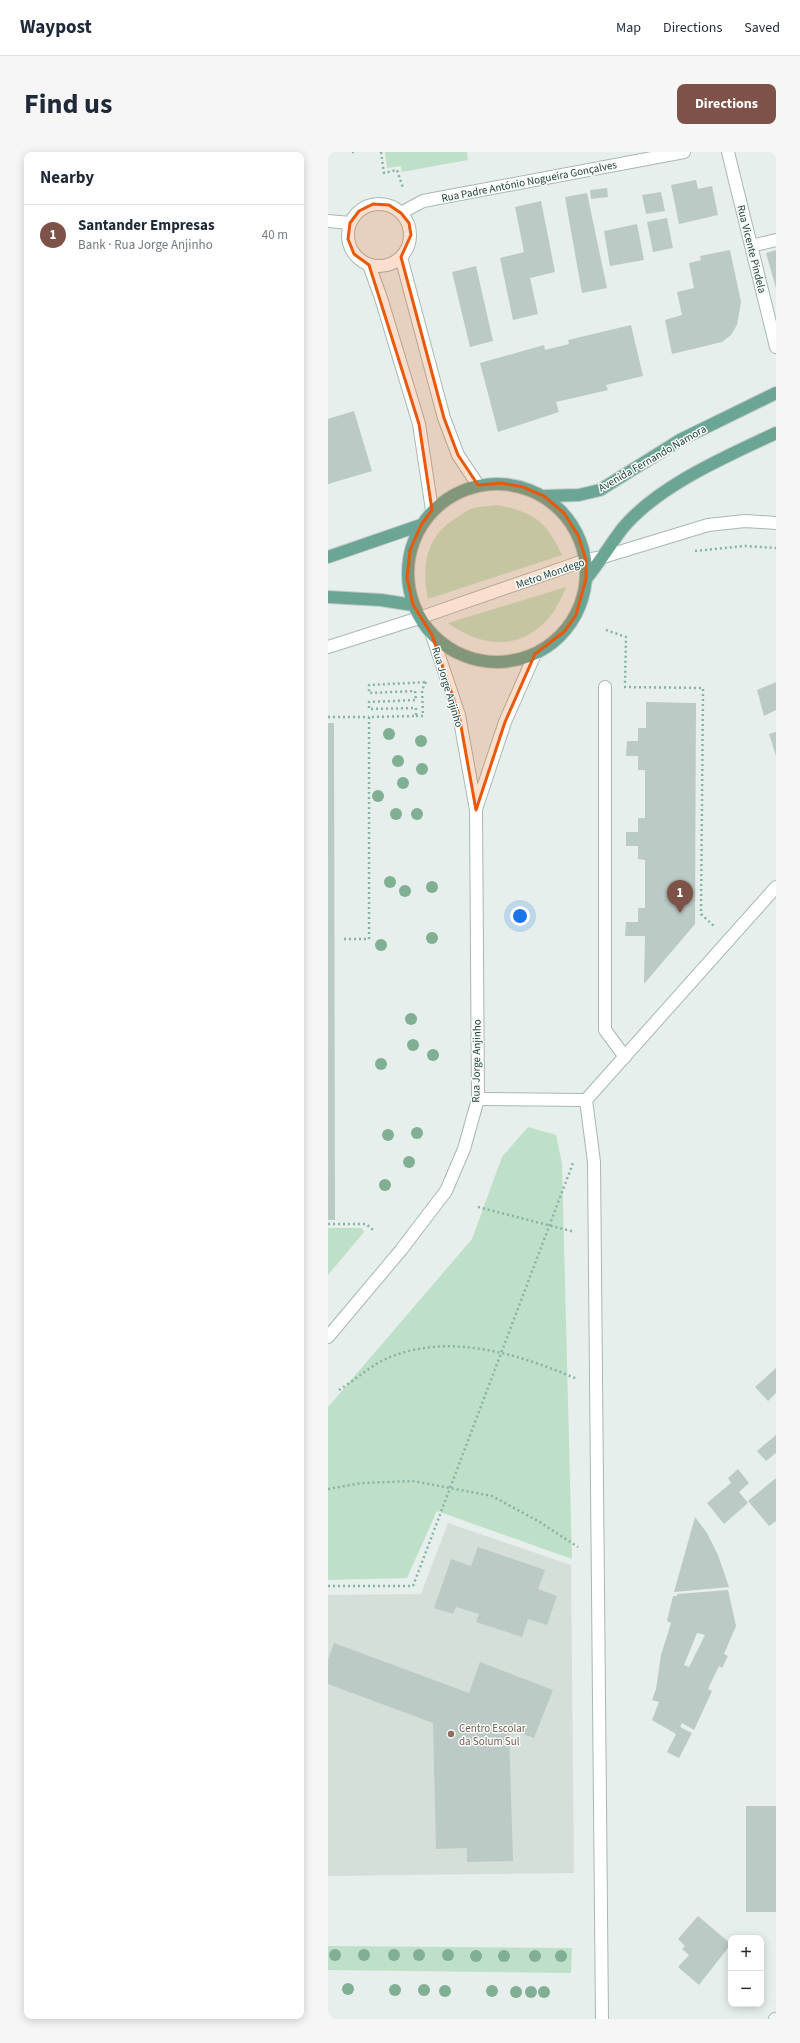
<!DOCTYPE html>
<html lang="en">
<head>
<meta charset="utf-8">
<style>
	:root { --surface:#fff; --page:#f6f6f7; --text:#1f2937; --muted:#747a83; --line:#e0e1e3; --accent:#7f5249 }
	body { margin:0; font-family:"Source Sans 3",sans-serif; background:var(--page); color:var(--text) }
	.controls { position:absolute; right:12px; bottom:12px; display:grid; overflow:hidden; border-radius:8px; box-shadow:0 2px 10px #0003 }
	.controls button { width:36px; height:36px; display:grid; place-items:center; padding:0; border:0; border-bottom:1px solid var(--line); background:var(--surface); color:var(--text); font:20px sans-serif }
	.you { position:absolute; left:192px; top:764px; width:14px; height:14px; margin:-10px; border:3px solid #fff; border-radius:50%; background:#1a73e8; box-shadow:0 0 0 6px #1a73e833 }
	.badge { display:grid; place-items:center; width:26px; height:26px; border-radius:50%; background:var(--accent); color:#fff; font-size:13px; font-weight:700 }
	.pin { position:absolute; translate:-50% -33px; filter:drop-shadow(0 1px 2px #0008) }
	.pin::after { content:''; position:absolute; top:21px; width:14px; height:12px; background:inherit; clip-path:polygon(0 0,100% 0,50% 100%) }
	.list { margin:0; padding:0; list-style:none }
	h2 { display:flex; justify-content:space-between; align-items:center; height:52px; margin:0; padding:0 16px; font-size:17px }
	h2 small { font-size:13px; font-weight:400; color:var(--muted) }
	.list li { display:grid; grid-template-columns:26px 1fr auto; gap:12px; align-items:center; box-sizing:border-box; height:60px; padding:0 16px; border-top:1px solid var(--line) }
	.list b { display:block; font-size:15px; white-space:nowrap }
	.list p { margin:0; font-size:13px; white-space:nowrap; color:var(--muted) }
	.list em { font-size:13px; font-style:normal; color:var(--muted) }
	.map { position:relative; flex:none; width:448px; height:1867px; overflow:hidden; border-radius:8px }
	header { display:flex; align-items:center; gap:24px; box-sizing:border-box; height:56px; padding:0 20px; background:var(--surface); border-bottom:1px solid var(--line) }
	header strong { font-size:19px }
	nav { display:flex; gap:22px; margin-inline-start:auto; font-size:14px }
	.intro { display:flex; align-items:center; justify-content:space-between; box-sizing:border-box; height:96px; padding:0 24px }
	h1 { margin:0; font-size:28px }
	.button { padding:10px 18px; border-radius:8px; background:var(--accent); color:#fff; font-size:14px; font-weight:700 }
	main { display:flex; gap:24px; padding:0 24px }
	aside { flex:1; background:var(--surface); border-radius:8px; box-shadow:0 2px 10px #0003 }
	.map>svg:first-child { display:block }
	.built { fill:#d4dfda }
	.green { fill:#bfe0c8 }
	.building { fill:#bbcac4; fill-rule:evenodd }
	.lines { fill:none; stroke-linecap:round; stroke-linejoin:round }
	.service-casing { stroke:#a8b8b2; stroke-width:14 }
	.minor-casing { stroke:#a8b8b2; stroke-width:14 }
	.tertiary-casing { stroke:#a8b8b2; stroke-width:14 }
	.secondary-casing { stroke:#a4bbb3; stroke-width:14 }
	.primary-casing { stroke:#c2cac8; stroke-width:14 }
	.path { stroke:#86b3a5; stroke-width:2.5; stroke-dasharray:2 3; stroke-linecap:butt }
	.service { stroke:#fff; stroke-width:12 }
	.minor { stroke:#fff; stroke-width:12 }
	.tertiary { stroke:#fff; stroke-width:12 }
	.secondary { stroke:#fff; stroke-width:12 }
	.primary { stroke:#6aa596; stroke-width:12 }
	.tree { fill:#80af93 }
	.marked { fill:#e8590c; fill-opacity:0.2; stroke:#e8590c; stroke-width:3; stroke-linejoin:round }
	.education-dot { fill:#8d6e63; stroke:#f7fbf9; stroke-width:1.5 }
	.labels { text-anchor:middle; stroke-width:3; stroke-linejoin:round; paint-order:stroke }
	.street-label { font-size:11px; fill:#24423a; stroke:#f7fbf9 }
	.education-label { font-size:11px; fill:#785e54; stroke:#f7fbf9; text-anchor:start }
</style>
</head>
<body>
<header>
<strong>Waypost</strong>
<nav><a>Map</a><a>Directions</a><a>Saved</a></nav>
</header>
<div class="intro"><h1>Find us</h1><a class="button">Directions</a></div>
<main>
<aside>
<h2>Nearby<small></small></h2>
<ul class="list">
<li><span class="badge">1</span><div><b>Santander Empresas</b><p>Bank · Rua Jorge Anjinho</p></div><em>40 m</em></li>
</ul>
</aside>
<div class="map">
<svg width="448" height="1867" viewBox="0 0 448 1867">
	<rect width="100%" height="100%" fill="#e6efeb"/>
	<!-- built -->
	<path class="built" d="M120 1371 243 1413 246 1721 0 1724V1443L93 1442Z"/>
	<!-- green -->
	<path class="green" d="M57 0H139L140 8 74 20 73 14 59 16Z
		M170 353C206 361 218 368 234 403L100 447C93 414 98 383 130 365 135 362 140 357 146 356 153 354 162 354 170 353Z
		M238 435C217 492 168 506 120 471Z
		M200 975 228 983 234 1011 244 1407 109 1359 79 1426 0 1428V1255L144 1087 174 1005Z
		M0 1076H34L36 1080 0 1123Z
		M0 1794 244 1796 243 1821 0 1818Z"/>
	<!-- building -->
	<path class="building" d="M368 28 370 37 384 34 390 63 351 72 343 33Z
		M279 36 280 45 263 47 262 38Z
		M333 40 337 59 318 62 314 43Z
		M259 41 279 136 254 141 237 45Z
		M213 49 227 120 202 126 210 162 185 168 172 106 196 100 187 55Z
		M339 66 345 96 325 100 319 70Z
		M309 72 316 108 282 114 276 79Z
		M402 98 413 150 409 173 403 183 394 190 344 202 337 168 354 163 349 140 366 136 361 111 373 108 372 104Z
		M448 98V136L438 101Z
		M148 114 165 189 142 195 124 120Z
		M303 173 315 224 278 233 280 238 228 250 231 260 170 280 152 211 216 193 217 198 241 192 240 188Z
		M26 259 44 319 0 332V267Z
		M448 530V558L436 564 429 538Z
		M318 550 368 551 367 772 316 832 317 784H297L298 770H310V756H317V708L310 707V694H298V680H310V666H317V618H310V604H298L299 589H310V576H318Z
		M0 571H6L7 1068H0Z
		M448 580V604L441 582Z
		M448 1216V1241L440 1249 427 1235Z
		M448 1283V1301L438 1309 429 1299Z
		M410 1317 421 1331 411 1340 420 1351 396 1372 379 1351 403 1331 400 1326Z
		M448 1326V1369L441 1374 420 1349Z
		M367 1365 379 1381 390 1403 401 1435 346 1440Z
		M150 1395 217 1418 210 1437 229 1444 219 1473 200 1467 194 1485 148 1470 151 1462 128 1455 125 1462 106 1456 123 1407 143 1414Z
		M400 1438 408 1474 396 1502 400 1504 394 1516 391 1514 380 1537 384 1539 366 1578 354 1571 352 1575 364 1581 351 1606 339 1600 348 1582 324 1568 331 1550 324 1548 328 1537 333 1503 343 1471 339 1469 345 1444H349V1442ZM369 1481 377 1483 361 1515 356 1513Z
		M6 1491 141 1541 152 1510 225 1538 206 1586 181 1577 185 1709 139 1710V1696L108 1697 105 1571 0 1532V1508Z
		M418 1654H448V1760H418Z
		M370 1764 403 1792 371 1833 350 1815 361 1803 354 1797 357 1794 350 1787Z"/>
	<g class="lines">
		<defs>
			<path id="service" d="M0 495 91 466 258 408 275 405 380 373 417 369 448 371
				M277 535V878L297 905"/>
			<path id="minor" d="M400 0 448 195
				M20 83a31 31 0 1 1 62 0a31 31 0 1 1-62 0Z
				M73 61 95 49 356 0
				M0 69 22 71
				M423 94 448 88
				M73 105 116 266 130 303 150 333
				M41 113 53 146 91 272 104 358
				M150 947 258 948 448 735
				M258 948 266 1010 274 1867"/>
			<path id="tertiary" d="M148 657 177 570 207 502
				M0 1185 73 1098 118 1039 136 997 150 947 148 658 131 563 104 483"/>
			<path id="secondary" d="M447 1867H448"/>
			<path id="primary" d="M80 421a89 89 0 1 1 178 0a89 89 0 1 1-178 0Z
				M216 344 251 343 272 338 352 288 448 241
				M0 405 93 373
				M258 427C271 411 282 393 294 377 329 334 399 304 448 281
				M0 445 53 448 85 453"/>
		</defs>
		<!-- service casing -->
		<use href="#service" class="service-casing"/>
		<!-- minor casing -->
		<use href="#minor" class="minor-casing"/>
		<!-- tertiary casing -->
		<use href="#tertiary" class="tertiary-casing"/>
		<!-- secondary casing -->
		<use href="#secondary" class="secondary-casing"/>
		<!-- primary casing -->
		<use href="#primary" class="primary-casing"/>
		<!-- path -->
		<path class="path" d="M24 0H26
			M53 0 56 21 69 18 75 36
			M367 399 417 394 448 396
			M278 478 298 485 297 531
			M296 535 375 536 373 762 387 775
			M88 564H95L94 538 98 530
			M0 565H41
			M16 787H41V565L88 564V556L41 557V550L88 548 87 539 41 541V533L99 530
			M150 1055 247 1080
			M0 1072H38L45 1078
			M11 1238C27 1228 43 1213 60 1206 121 1180 191 1202 249 1227
			M0 1337 34 1331 85 1329 164 1344 210 1369 250 1395
			M0 1434H85L245 1011"/>
		<!-- service -->
		<use href="#service" class="service"/>
		<!-- minor -->
		<use href="#minor" class="minor"/>
		<!-- tertiary -->
		<use href="#tertiary" class="tertiary"/>
		<!-- secondary -->
		<use href="#secondary" class="secondary"/>
		<!-- primary -->
		<use href="#primary" class="primary"/>
	</g>
	<!-- trees -->
	<g class="tree">
		<circle cx="61" cy="582" r="6"/>
		<circle cx="93" cy="589" r="6"/>
		<circle cx="70" cy="609" r="6"/>
		<circle cx="94" cy="617" r="6"/>
		<circle cx="75" cy="631" r="6"/>
		<circle cx="50" cy="644" r="6"/>
		<circle cx="68" cy="662" r="6"/>
		<circle cx="89" cy="662" r="6"/>
		<circle cx="62" cy="730" r="6"/>
		<circle cx="104" cy="735" r="6"/>
		<circle cx="77" cy="739" r="6"/>
		<circle cx="104" cy="786" r="6"/>
		<circle cx="53" cy="793" r="6"/>
		<circle cx="83" cy="867" r="6"/>
		<circle cx="85" cy="893" r="6"/>
		<circle cx="105" cy="903" r="6"/>
		<circle cx="53" cy="912" r="6"/>
		<circle cx="89" cy="981" r="6"/>
		<circle cx="60" cy="983" r="6"/>
		<circle cx="81" cy="1010" r="6"/>
		<circle cx="57" cy="1033" r="6"/>
		<circle cx="7" cy="1803" r="6"/>
		<circle cx="36" cy="1803" r="6"/>
		<circle cx="66" cy="1803" r="6"/>
		<circle cx="91" cy="1803" r="6"/>
		<circle cx="120" cy="1803" r="6"/>
		<circle cx="148" cy="1804" r="6"/>
		<circle cx="176" cy="1804" r="6"/>
		<circle cx="207" cy="1804" r="6"/>
		<circle cx="233" cy="1804" r="6"/>
		<circle cx="20" cy="1837" r="6"/>
		<circle cx="67" cy="1838" r="6"/>
		<circle cx="96" cy="1838" r="6"/>
		<circle cx="117" cy="1839" r="6"/>
		<circle cx="164" cy="1839" r="6"/>
		<circle cx="188" cy="1840" r="6"/>
		<circle cx="203" cy="1840" r="6"/>
		<circle cx="216" cy="1840" r="6"/>
	</g>
	<!-- marked area -->
	<path class="marked" d="M45 52 61 53 73 61 81 71 83 83 73 105 116 266 130 303 150 333 173 331 195 335 216 344 236 361 250 383 258 408V427L248 463 237 479 207 502 177 570 148 658 131 563 104 483 85 453 79 426 82 398 93 373 104 358 91 272 41 113 26 102 20 87 22 71 31 59Z"/>
	<!-- markers -->
	<circle class="education-dot" cx="123" cy="1582" r="4"/>
	<g class="labels">
		<!-- street labels -->
		<g class="street-label">
			<text transform="translate(201 29) rotate(-11)" y="4">Rua Padre António Nogueira Gonçalves</text>
			<text transform="translate(424 97) rotate(76)" y="4">Rua Vicente Pindela</text>
			<text transform="translate(324 306) rotate(-30)" y="4">Avenida Fernando Namora</text>
			<text transform="translate(222 421) rotate(-19)" y="4">Metro Mondego</text>
			<text transform="translate(120 535) rotate(73)" y="4">Rua Jorge Anjinho</text>
			<text transform="translate(148 909) rotate(-89)" y="4">Rua Jorge Anjinho</text>
		</g>
		<!-- education labels -->
		<g class="education-label">
			<text x="131" y="1580">Centro Escolar<tspan x="131" dy="13">da Solum Sul</tspan></text>
		</g>
	</g>
</svg>
<div class="controls">
<button>+</button>
<button>−</button>
</div>
<div class="you"></div>
<div class="pin badge" style="left:352px;top:761px">1</div>
</div>
</main>
</body>
</html>
